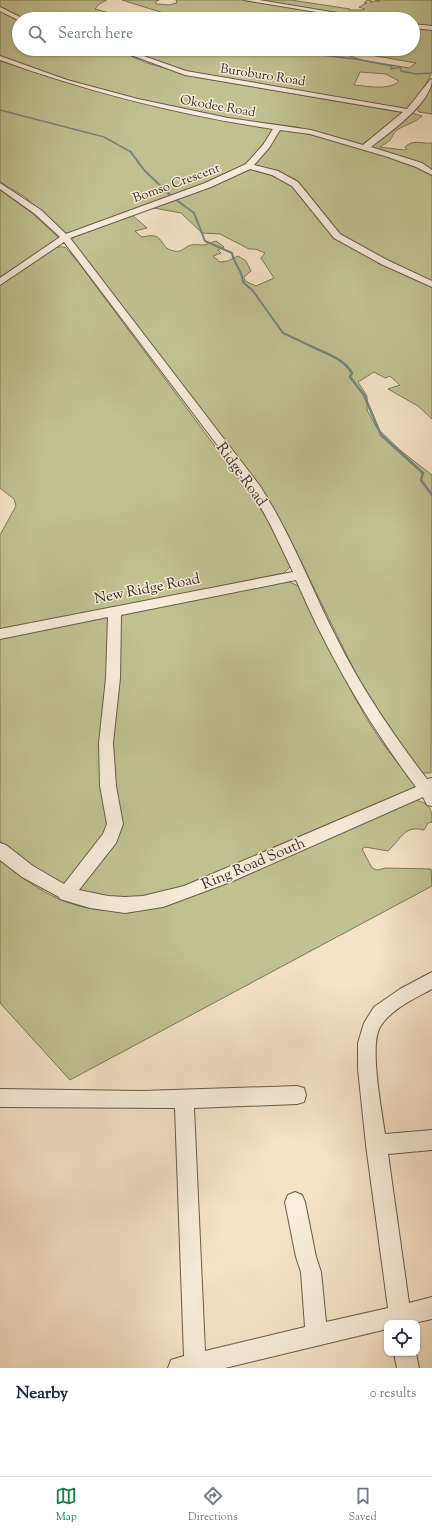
<!DOCTYPE html>
<html lang="en">
<head>
<meta charset="utf-8">
<style>
	:root { --surface:#fff; --page:#f6f6f7; --text:#1f2937; --muted:#747a83; --line:#e0e1e3; --accent:#0b8043 }
	body { margin:0; font-family:"Sorts Mill Goudy",serif; background:var(--page); color:var(--text) }
	.controls { position:absolute; right:12px; bottom:12px; display:grid; overflow:hidden; border-radius:8px; box-shadow:0 1px 3px #0004 }
	.controls button { width:36px; height:36px; display:grid; place-items:center; padding:0; border:0; border-bottom:1px solid var(--line); background:var(--surface); color:var(--text); font:20px sans-serif }
	.list { margin:0; padding:0; list-style:none }
	h2 { display:flex; justify-content:space-between; align-items:center; height:52px; margin:0; padding:0 16px; font-size:17px }
	h2 small { font-size:13px; font-weight:400; color:var(--muted) }
	.icon { flex:none; width:22px; height:22px; fill:none; stroke:currentColor; stroke-width:2; stroke-linecap:round; stroke-linejoin:round }
	.map { position:relative; flex:none; width:432px; height:1368px; overflow:hidden }
	.search { position:absolute; background:var(--surface); box-shadow:0 1px 3px #0004; left:12px; right:12px; top:12px; height:44px; display:flex; align-items:center; gap:10px; box-sizing:border-box; padding:0 14px; border-radius:22px; color:var(--muted); font-size:15px }
	.sheet { height:108px; background:var(--surface) }
	nav { display:flex; justify-content:space-around; align-items:center; box-sizing:border-box; height:56px; border-top:1px solid var(--line); background:var(--surface); font-size:11px; color:var(--muted) }
	nav a { display:grid; justify-items:center; gap:2px }
	nav .on { color:var(--accent) }
	.map>svg:first-child { display:block }
	.green { fill:#c1c292; stroke:#7c785a; fill-rule:evenodd }
	.lines { fill:none; stroke-linecap:round; stroke-linejoin:round }
	.stream-far2 { stroke:#74847d; stroke-width:1.5 }
	.stream-far1 { stroke:#74847d; stroke-width:2 }
	.stream { stroke:#74847d; stroke-width:2.5 }
	.minor-casing { stroke:#675b4c; stroke-width:2 }
	.minor { fill:#f8eddb; fill-rule:evenodd }
	.labels { text-anchor:middle; stroke-width:3; stroke-linejoin:round; paint-order:stroke }
	.far-street-label { font-size:13px; fill:#382e23; stroke:#f8eddb }
	.street-label { font-size:15px; fill:#382e23; stroke:#f8eddb }
</style>
</head>
<body>
<div class="map">
<svg width="432" height="1368" viewBox="0 0 432 1368">
	<rect width="100%" height="100%" fill="#f5e3c7"/>
	<filter id="stains"><feTurbulence type="fractalNoise" baseFrequency=".005" numOctaves="4"/><feColorMatrix values="0 0 0 0 .2 0 0 0 0 .09 0 0 0 0 .02 0 0 0 .5 -.17"/></filter>
	<radialGradient id="worn" r=".72"><stop offset=".6" stop-color="#630" stop-opacity="0"/><stop offset="1" stop-color="#630" stop-opacity=".3"/></radialGradient>
	<!-- green -->
	<path class="green" d="M0 0H107L99 4 95 9 113 14 104 17 110 19H23L0 8Z
		M122 0H159L156 1V4L169 5 177 3 176 0H242L367 19H194L170 15Z
		M265 0H291L350 9 349 10H363L365 9 359 7 367 3H364L367 0 372 1 370 3 374 1H380L375 0H432V28L413 25V19H378L262 2Z
		M0 11 19 20V49H115L147 63 196 77 405 113 380 132 361 145 297 127 233 119 179 109 89 87 0 57Z
		M413 26 432 29V72L425 86 407 109 189 73 121 49H341L339 52 362 60 409 68 416 63 359 53 353 49H413ZM360 72 386 74 399 81C390 91 366 86 354 85Z
		M0 61C90 90 179 116 274 127 266 147 250 163 232 174L72 233H63L25 197 0 182Z
		M432 85V114L419 112 417 109Z
		M412 113 422 116C415 123 406 124 397 130 393 133 393 136 390 140 387 143 383 145 380 147L404 150 407 149 405 147C412 139 423 144 432 143V170L368 147 403 122Z
		M279 129C306 132 331 140 357 147 383 155 408 161 432 175V283L343 239 295 179 274 171 252 166Z
		M252 169 288 181 338 239 348 246 432 287V419L418 406 388 389 400 385 390 376 385 378 374 372 358 382 367 396V410L377 428 401 451 432 475 431 773H422L377 717 294 547 267 497 71 240 77 235 132 215 147 228 135 231 142 237C167 231 157 248 174 251 182 253 184 247 191 245 195 244 200 245 204 245 208 244 212 242 216 241L224 247 218 250 221 253 213 256 220 262 228 261 238 256 246 261 251 271 244 277 245 281 256 286 274 278 261 258 265 253 255 249H249L220 234 202 233 181 213 154 208Z
		M0 190 32 213 59 238 0 280Z
		M55 247H65L78 262 243 484 268 520 290 564V567L284 573 0 631V535L16 506 14 499 0 488V285L39 257Z
		M283 582H290L302 588C333 653 363 730 415 782L416 784V787L172 891C151 895 129 900 108 898 67 895 30 867 0 841V636L55 625 119 615Z
		M415 800C429 803 432 808 432 822L428 823 424 830C404 825 402 838 388 851L365 847 362 849 372 868 377 870 386 868 431 869 432 886 70 1080 0 1003V860C57 908 94 918 167 906Z"/>
	<g class="lines">
		<!-- stream-far2 -->
		<path class="stream-far2" d="M291 49 312 54 355 59 392 66 391 69 400 67 401 71 416 74 432 73
			M0 110 104 137 131 152"/>
		<!-- stream-far1 -->
		<path class="stream-far1" d="M130 151 144 170 171 196
			M175 199 194 213 205 241 232 253C234 265 242 269 243 282L253 291 283 333 315 348"/>
		<!-- stream -->
		<path class="stream" d="M313 347C327 354 344 359 352 373L350 377 364 395 381 435 423 473 421 480 432 495"/>
		<defs>
			<path id="minor" d="M244 0H259L374 19H359Z
				M0 7 22 18 23 19 18 20 0 11Z
				M413 24 432 26V30L413 28Z
				M115 49H124L186 71 407 109 430 80 432 79C432 103 389 133 371 147L422 163 432 170V175L416 167 388 157 310 134 280 130 269 148 254 165 278 171 298 182 340 234 387 260 432 281V287L381 264 334 238 292 186 272 175 250 169 211 187 70 238 260 486C291 534 311 588 337 639 362 689 393 735 427 779L432 778V806L427 805 423 797 233 881 163 907 125 913 90 908 60 899 59 897 22 877 0 860V843L6 845 33 866 64 884 103 834 107 824 100 786 99 743 106 678 108 617 0 639V629L293 572 271 526 252 491 64 242 0 285V278L60 237 35 214 0 189V183L41 210 66 234 205 183 246 164 263 145 273 129C179 115 89 92 0 60V56L67 80 138 99 228 118 311 130 363 145 403 112 185 75ZM296 580C328 654 367 722 416 787L184 886 143 896 125 897 108 896 79 890 116 843 123 824 116 786 113 743 120 678 121 615Z
				M432 972V989C414 999 391 1009 380 1027 369 1046 382 1112 385 1134L432 1130V1150L388 1154 409 1303 432 1297V1319L414 1323H387V1329L225 1368H168L171 1360 184 1356 175 1108 0 1107V1089L142 1091 297 1086 304 1088 306 1095 304 1102 297 1104 194 1108 205 1351 305 1327 301 1272 296 1257 285 1202 288 1195 295 1192 302 1195 305 1202 316 1257 321 1272 326 1322 388 1308 366 1145 358 1069V1043L364 1023 374 1007 400 989Z
				M394 1353H416L419 1368H397Z"/>
		</defs>
		<!-- minor casing -->
		<use href="#minor" class="minor-casing"/>
		<!-- minor -->
		<use href="#minor" class="minor"/>
	</g>
	<g class="labels">
		<!-- far-street labels -->
		<g class="far-street-label">
			<text transform="translate(263 74) rotate(9)" y="5">Buroburo Road</text>
			<text transform="translate(218 105) rotate(10)" y="5">Okodee Road</text>
			<text transform="translate(176 182) rotate(-20)" y="5">Bomso Crescent</text>
		</g>
		<!-- street labels -->
		<g class="street-label">
			<text transform="translate(242 474) rotate(54)" y="5">Ridge Road</text>
			<text transform="translate(147 588) rotate(-11)" y="5">New Ridge Road</text>
			<text transform="translate(253 863) rotate(-23)" y="5">Ring Road South</text>
		</g>
	</g>
	<rect width="100%" height="100%" filter="url(#stains)"/>
	<rect width="100%" height="100%" fill="url(#worn)"/>
</svg>
<div class="controls">
<button><svg class="icon" aria-label="locate" viewBox="0 0 24 24"><circle cx="12" cy="12" r="6"/><path d="M12 2v4M12 18v4M2 12h4M18 12h4"/></svg></button>
</div>
<div class="search"><svg class="icon" aria-label="search" viewBox="0 0 24 24"><circle cx="10" cy="10" r="6"/><path d="M15 15l6 6"/></svg>Search here</div>
</div>
<section class="sheet">
<h2>Nearby<small>0 results</small></h2>
<ul class="list">
</ul>
</section>
<nav>
<a class="on"><svg class="icon" aria-label="map" viewBox="0 0 24 24"><path d="M3 6l6-2 6 2 6-2v14l-6 2-6-2-6 2zM9 4v14M15 6v14"/></svg>Map</a>
<a><svg class="icon" aria-label="directions" viewBox="0 0 24 24"><path d="M12 3l9 9-9 9-9-9zM9 14v-3h6M13 9l2 2-2 2"/></svg>Directions</a>
<a><svg class="icon" aria-label="saved" viewBox="0 0 24 24"><path d="M7 4h10v16l-5-4-5 4z"/></svg>Saved</a>
</nav>
</body>
</html>
